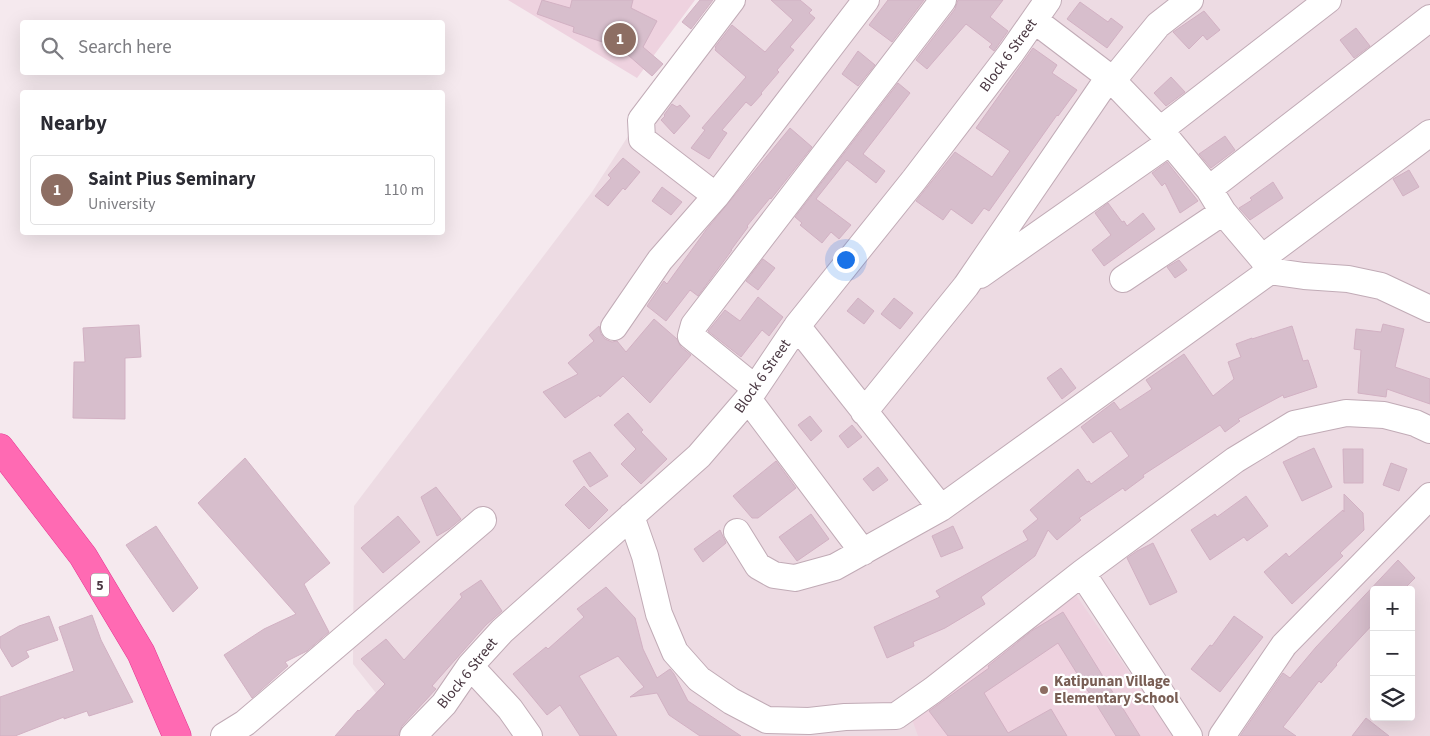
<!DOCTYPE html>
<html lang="en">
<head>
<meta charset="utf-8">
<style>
	:root { --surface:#fff; --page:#f7f7f7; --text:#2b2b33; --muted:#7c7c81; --line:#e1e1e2; --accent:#ea580c }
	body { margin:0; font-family:"Source Sans 3",sans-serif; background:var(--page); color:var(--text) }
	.controls { position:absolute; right:15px; bottom:15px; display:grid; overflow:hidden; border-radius:5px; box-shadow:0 5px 20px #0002 }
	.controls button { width:45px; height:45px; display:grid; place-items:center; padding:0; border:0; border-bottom:1px solid var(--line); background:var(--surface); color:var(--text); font:25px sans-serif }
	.you { position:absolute; left:845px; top:259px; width:18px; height:18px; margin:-12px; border:4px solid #fff; border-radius:50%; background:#1a73e8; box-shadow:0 0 0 8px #1a73e833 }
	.badge { display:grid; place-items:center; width:32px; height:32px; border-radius:50%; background:var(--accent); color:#fff; font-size:16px; font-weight:700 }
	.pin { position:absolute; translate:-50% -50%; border:2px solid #fff; box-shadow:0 1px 5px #0006 }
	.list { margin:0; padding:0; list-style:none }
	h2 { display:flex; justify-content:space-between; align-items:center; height:65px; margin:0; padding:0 20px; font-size:21px }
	h2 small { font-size:16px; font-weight:400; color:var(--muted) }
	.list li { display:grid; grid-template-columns:32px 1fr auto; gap:15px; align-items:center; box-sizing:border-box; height:70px; margin:0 10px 10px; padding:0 10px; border:1px solid var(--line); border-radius:5px }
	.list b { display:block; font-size:19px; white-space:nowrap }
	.list p { margin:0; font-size:16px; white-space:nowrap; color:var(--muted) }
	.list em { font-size:16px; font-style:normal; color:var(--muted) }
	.icon { flex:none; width:28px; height:28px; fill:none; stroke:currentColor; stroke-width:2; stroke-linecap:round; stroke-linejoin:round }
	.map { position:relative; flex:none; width:1430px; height:736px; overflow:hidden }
	.search { position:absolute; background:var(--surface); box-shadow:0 5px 20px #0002; left:20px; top:20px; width:425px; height:55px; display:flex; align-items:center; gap:12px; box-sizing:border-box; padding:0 18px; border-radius:5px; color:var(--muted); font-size:19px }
	.panel { position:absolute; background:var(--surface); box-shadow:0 5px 20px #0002; left:20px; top:90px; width:425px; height:145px; border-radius:5px }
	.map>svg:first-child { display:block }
	.residential { fill:#eddbe3; fill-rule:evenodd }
	.education { fill:#eed2df }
	.building { fill:#d7becc; stroke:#d2b1c3 }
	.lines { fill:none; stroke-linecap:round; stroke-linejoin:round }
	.minor-casing { stroke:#c1abb6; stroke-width:28 }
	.highway-casing { stroke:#e33590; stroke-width:29 }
	.minor { stroke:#fff; stroke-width:26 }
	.highway { stroke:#ff6ab3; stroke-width:28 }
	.education-dot { fill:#8d6e63; stroke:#fff; stroke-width:2 }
	.labels { text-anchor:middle; stroke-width:4.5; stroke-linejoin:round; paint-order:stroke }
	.shield { fill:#fff; stroke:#80737a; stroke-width:1 }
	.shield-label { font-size:14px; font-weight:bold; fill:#493741 }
	.street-label { font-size:15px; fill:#493741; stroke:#fff }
	.education-label { font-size:15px; font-weight:bold; fill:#785e54; stroke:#fff; text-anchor:start }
</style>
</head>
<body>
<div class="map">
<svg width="1430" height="736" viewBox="0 0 1430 736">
	<rect width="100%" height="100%" fill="#f5e9ee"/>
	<!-- residential -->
	<path class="residential" d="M716 0H1430V736H410L353 664 354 506 592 192ZM1374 590H1411V717H1374Z"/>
	<!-- education -->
	<path class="education" d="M508 0H695L637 78Z
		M1076 595 1173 736H918L913 722V716L979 663Z"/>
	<!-- building -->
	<path class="building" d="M542 0 570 8 572 0H633L631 8 657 21 643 47 663 64 652 76 620 48 573 32 574 27 537 14Z
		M700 0H713L691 29 682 22Z
		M771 0H800L812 10 809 13 815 18 790 47 794 50 777 70 779 72 761 93 762 94 751 106 746 102 722 130 727 133 709 159 691 148 705 130 702 128 746 77 715 50 716 48 715 47 732 25 765 52 793 20Z
		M888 0H924L892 42 869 25Z
		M958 0H1003L990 17 1008 31 994 51 989 47 992 44 966 24 927 69 916 60 955 9Z
		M1080 2 1108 22 1111 18 1123 27 1107 48 1067 19Z
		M1204 11 1220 30 1207 40 1203 35 1189 49 1173 32Z
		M1356 28 1370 46 1354 58 1340 40Z
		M1033 48 1057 65 1052 73 1077 90 1058 116 1057 115 989 211 984 208 972 224 951 209 943 220 916 201 955 152 992 177 1010 151 976 128Z
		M858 51 875 65 858 86 842 74Z
		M1171 77 1185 92 1166 106 1154 93Z
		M898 83 910 93 863 154 885 171 876 183 847 160 816 199 851 225 839 239 831 232 822 243 800 225 802 223 795 217Z
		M672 104 677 107 680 105 690 116 674 134 661 120 665 116 664 115Z
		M790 128 812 147 771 199 770 198 747 226 748 227 731 250H732L698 296 690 290 666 321 647 306 664 281 667 284 706 230Z
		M1225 136 1235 150 1211 168 1199 154Z
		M623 158 640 172 625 190 623 188 608 206 595 196 611 178 608 175Z
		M1167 162 1198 201 1180 213 1165 183 1162 186 1152 173Z
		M1409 170 1419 187 1403 196 1393 179Z
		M1273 182 1283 198 1250 220 1239 208 1252 200 1250 198Z
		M662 187 682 202 671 215 652 201Z
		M1108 203 1122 222 1124 221 1127 226 1143 213 1155 229 1104 266 1092 250 1111 235 1095 213Z
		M763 259 775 268 758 290 746 281Z
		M1179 260 1187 270 1175 278 1167 267Z
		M758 297 783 317 769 336 762 330 741 357 708 331 725 310 740 321Z
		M858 298 874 311 864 324 847 311Z
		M894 298 913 313 900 329 881 314Z
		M654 319 677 339 681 347 691 355 650 403 623 376 600 397 599 395 565 418 543 392 578 374 568 363 594 341 589 335 599 326 601 334 605 339 612 342 617 341 626 352Z
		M1383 324 1404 329 1395 367 1430 379V404L1387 389 1386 397 1358 393 1361 350 1354 349 1356 329 1381 332Z
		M139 325 141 357 125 358V419L73 418 74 362H85L83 328Z
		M1292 326 1303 361 1308 360 1317 387 1284 398 1283 395 1238 419 1240 421 1225 432 1220 425 1143 475 1144 477 1125 491 1123 488 1079 518 1081 520 1057 540 1048 530 1035 556 981 597 985 604 945 628 913 642 914 646 887 658 874 627 940 597 936 591 1028 540 1023 531 1038 519 1030 510 1078 469 1087 482 1089 481 1091 484 1129 456 1111 431 1093 443 1081 427 1114 402 1120 410 1152 389 1146 380 1184 354 1213 396 1234 379 1228 362 1241 357 1236 344 1252 338V339Z
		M1061 368 1076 388 1062 399 1047 378Z
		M628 413 643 430 641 432 667 459 641 484 621 464 636 449 614 425Z
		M810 416 822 431 811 441 798 425Z
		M852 425 862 437 848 448 839 436Z
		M1314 448 1332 487 1302 501 1283 462Z
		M1343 449H1363V483H1344Z
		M590 452 608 476 590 487 573 461Z
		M245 458 330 563 304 584 329 632 307 651 285 662 288 666 252 698 224 655 264 629 296 614 198 503Z
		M776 461 796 488 758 518H752L733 496Z
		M1391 463 1407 469 1399 491 1383 485Z
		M878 467 888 480 873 491 863 479Z
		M584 486 608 510 589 529 565 505Z
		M436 487 461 519 449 529 437 536 421 497Z
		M1344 494 1363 513 1364 530 1340 553 1343 556 1292 604 1264 572 1286 553 1289 557 1343 510 1344 512Z
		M1246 496 1268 526 1247 541 1244 537 1210 560 1191 530 1215 514 1217 517Z
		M811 514 829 539 797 561 779 537Z
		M398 516 420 542 383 573 361 548Z
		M156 526 198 588 173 612 126 545Z
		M953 526 963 548 941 557 932 536Z
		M720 530 726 543 703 562 694 549Z
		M1153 543 1177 592 1150 605 1127 558 1137 551Z
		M1398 560 1415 578 1403 590H1374V623L1336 664 1337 665 1321 683 1319 681 1283 727 1296 736H1240L1283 673 1290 678 1316 647Z
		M481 580 502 611 486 625 432 686 436 689 402 726 398 736H335L358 710 359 711 385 684 361 659 386 639 404 660 462 597 460 594Z
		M606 587 635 618 643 649 657 678 670 669 674 674 688 701 741 736H700L669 715 657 693 630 697 644 687 618 656 579 676 617 736H580L560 705 547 715 513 674 546 647 548 649 584 617 577 609Z
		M1063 612 1140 736H1116L1058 643 984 693 1008 733 1051 709 1067 736H948L929 711 989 668 988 666 1033 630Z
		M92 615 101 640 133 702 89 716 87 711 64 719V717L15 736H0V697L74 671 59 627Z
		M49 616 58 640 26 651 29 657 12 667 0 647V637L19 626Z
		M1234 616 1263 637 1220 692 1191 669 1210 645 1212 646Z
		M1366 718 1389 736H1352Z"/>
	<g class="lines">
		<defs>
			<path id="minor" d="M732 0 641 120 642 139 716 196 866 0
				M1034 20 1109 77 1160 130 1209 189 1223 212 1262 258 1270 271 1304 276 1348 279 1381 286 1430 309
				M1113 80 1158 25 1190 0
				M1160 130 1328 0
				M1209 189 1430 18
				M1262 258 1430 133
				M980 275 1170 142
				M1123 279 1223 212
				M797 326 941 508
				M614 327 660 260 716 196
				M755 388 691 336 694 325 943 0
				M748 399 863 552
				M864 412 966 286 1109 77
				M631 516 645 556 659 614 675 652 699 679 731 701 767 720 809 721 845 717 896 716 933 690 1082 573 1235 460 1294 424 1346 413 1384 415 1415 423 1430 430
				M737 532 758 566 774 575 795 578 835 567 941 508 1270 271
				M1082 573 1189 736
				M470 666 510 709 529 736
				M224 736 245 723 483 520
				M413 736 444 704 470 666 502 631 699 456 748 399 797 326 914 180 1011 53 1048 0
				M1222 736 1284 645 1430 496"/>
			<path id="highway" d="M0 448 83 556 141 653 177 736"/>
		</defs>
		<!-- minor casing -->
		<use href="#minor" class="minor-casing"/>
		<!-- highway casing -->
		<use href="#highway" class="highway-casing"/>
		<!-- minor -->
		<use href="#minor" class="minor"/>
		<!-- highway -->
		<use href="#highway" class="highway"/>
	</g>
	<!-- markers -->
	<circle class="education-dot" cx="1044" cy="690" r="5"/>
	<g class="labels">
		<!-- shield labels -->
		<rect class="shield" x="91" y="573.5" width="18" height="23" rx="4"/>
		<g class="shield-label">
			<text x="100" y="590">5</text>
		</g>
		<!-- street labels -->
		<g class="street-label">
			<text transform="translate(1008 55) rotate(-54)" y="5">Block 6 Street</text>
			<text transform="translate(762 376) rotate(-55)" y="5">Block 6 Street</text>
			<text transform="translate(467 673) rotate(-51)" y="5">Block 6 Street</text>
		</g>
		<!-- education labels -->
		<g class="education-label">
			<text x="1054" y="686">Katipunan Village<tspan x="1054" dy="17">Elementary School</tspan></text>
		</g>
	</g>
</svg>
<div class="controls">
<button>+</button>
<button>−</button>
<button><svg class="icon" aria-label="layers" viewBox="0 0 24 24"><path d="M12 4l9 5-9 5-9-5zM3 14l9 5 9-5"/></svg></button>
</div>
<div class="you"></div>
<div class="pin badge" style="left:620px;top:39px;background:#8d6e63">1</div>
<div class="search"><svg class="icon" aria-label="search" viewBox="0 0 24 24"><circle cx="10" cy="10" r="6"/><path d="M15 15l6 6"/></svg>Search here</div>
<section class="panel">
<h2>Nearby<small></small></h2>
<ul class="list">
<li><span class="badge" style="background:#8d6e63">1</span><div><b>Saint Pius Seminary</b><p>University</p></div><em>110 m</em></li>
</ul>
</section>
</div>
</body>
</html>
